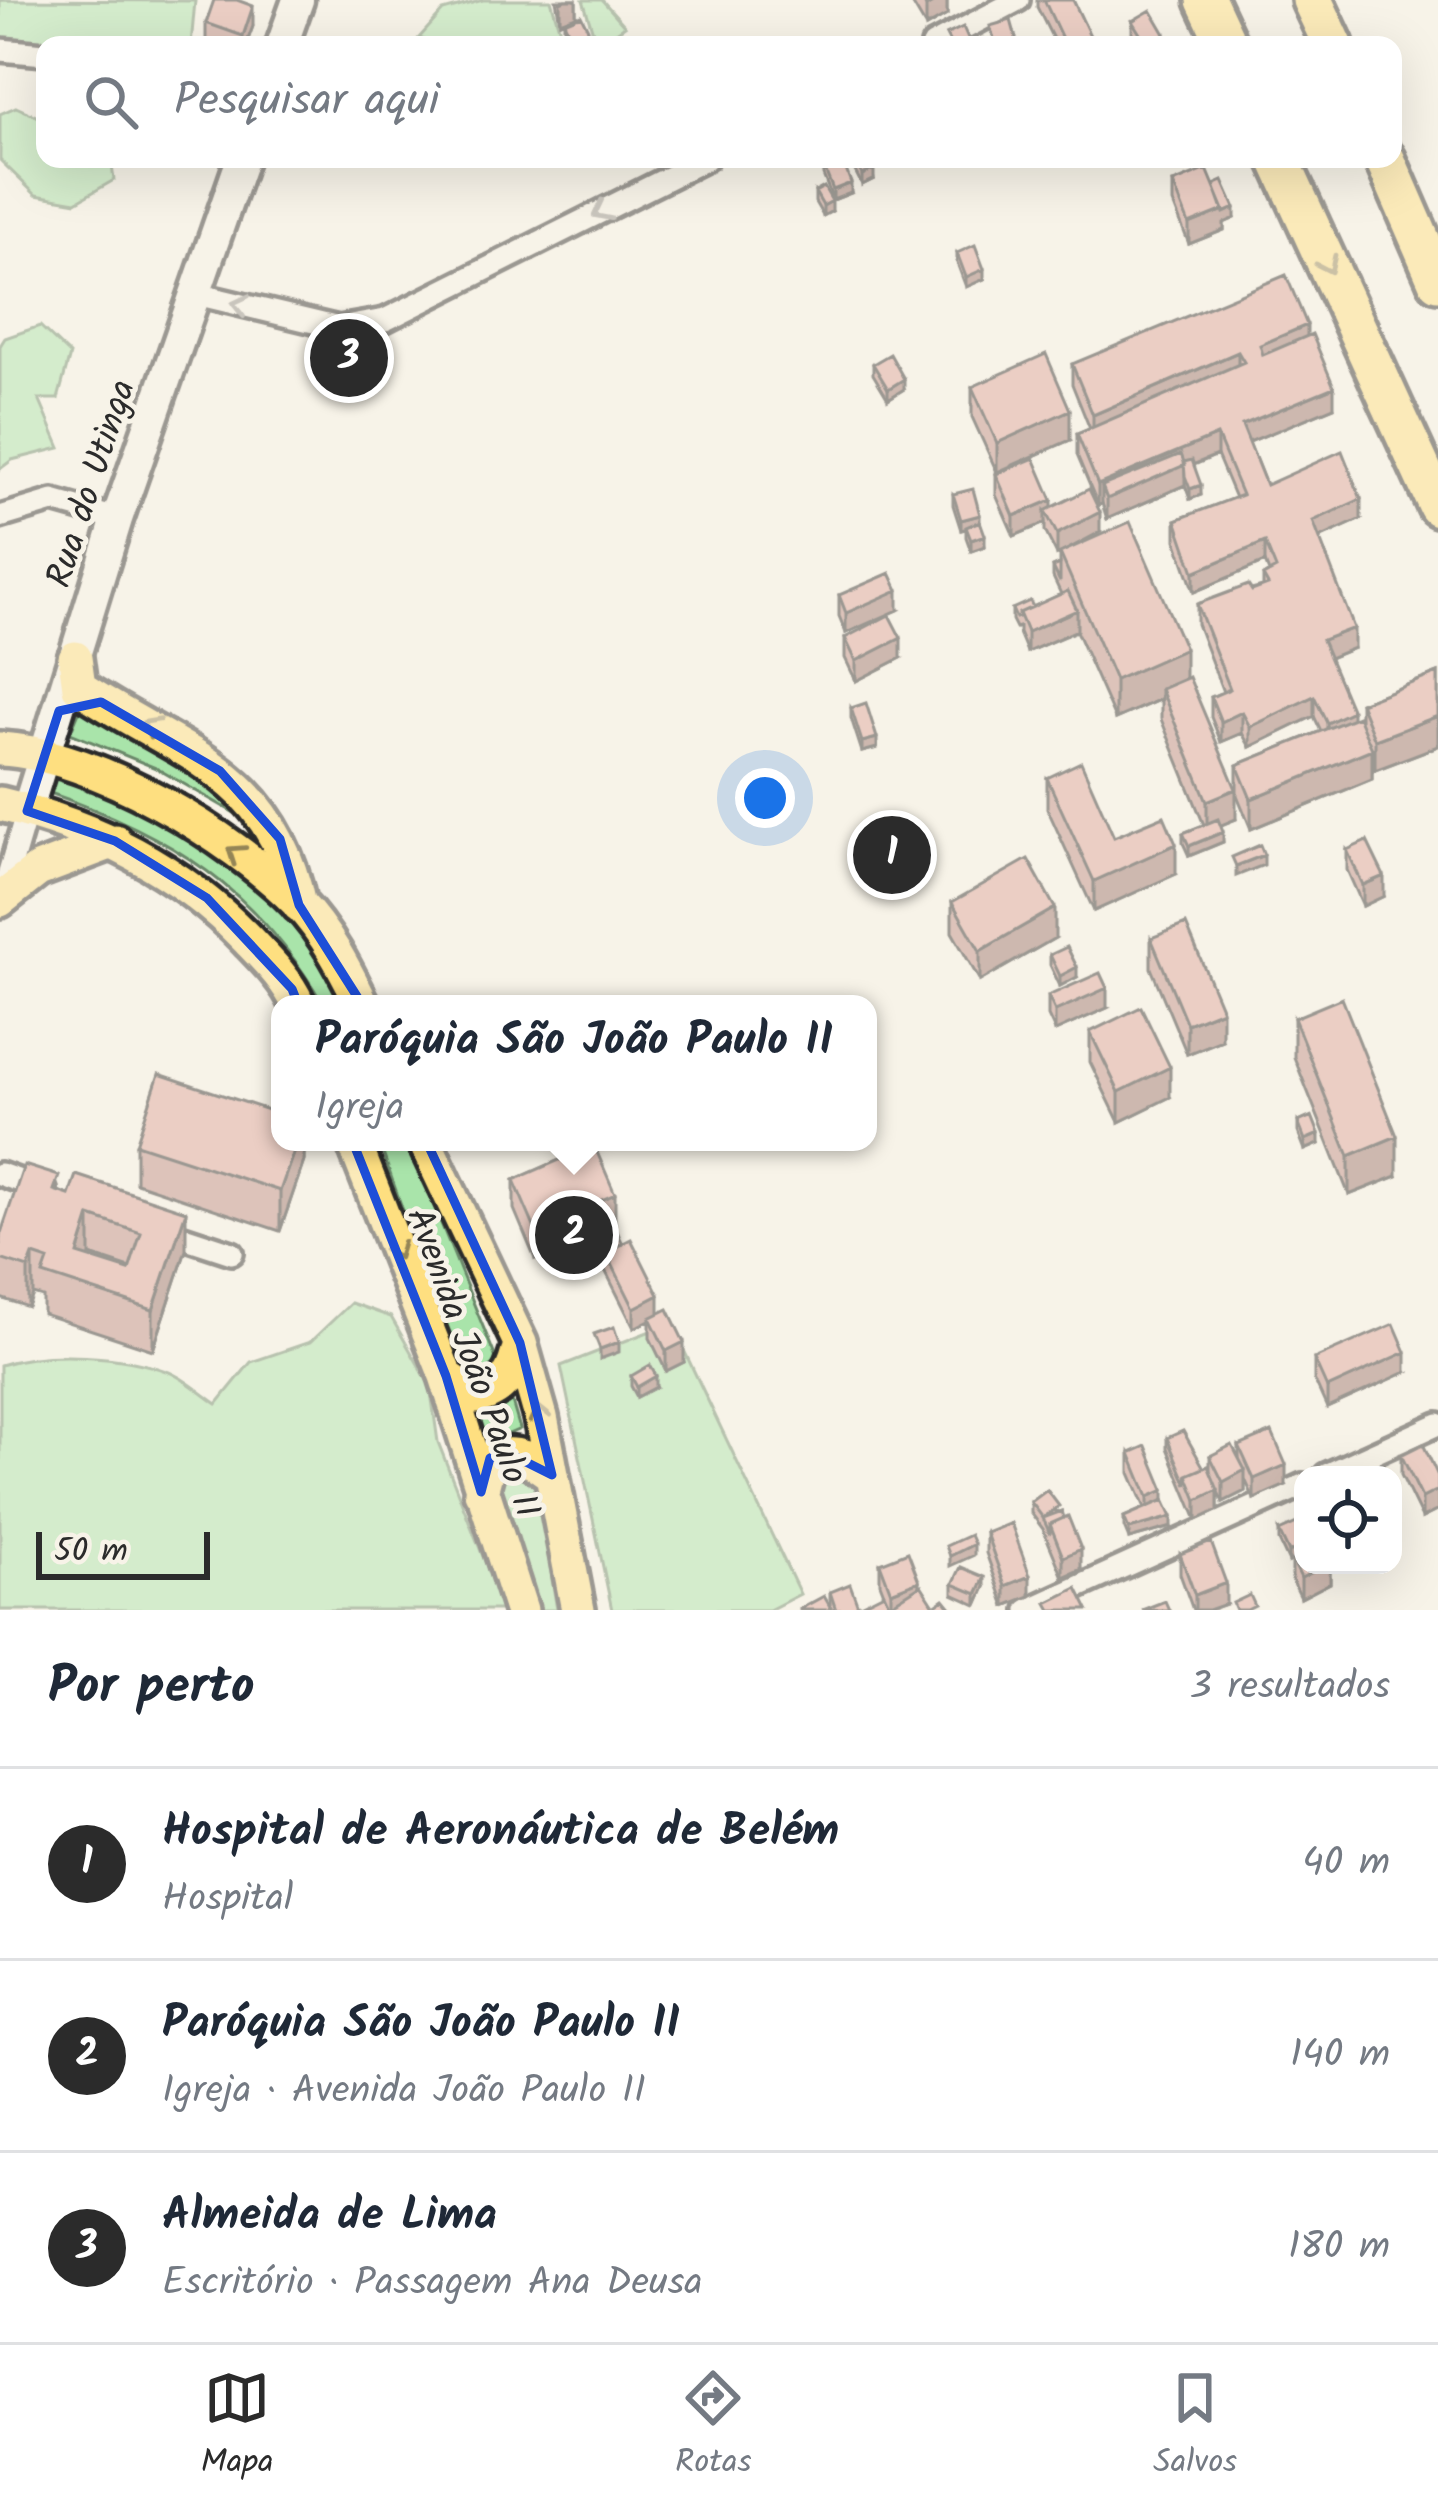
<!DOCTYPE html>
<html lang="pt">
<head>
<meta charset="utf-8">
<style>
	:root { --surface:#fff; --page:#f2f2f3; --text:#1f2937; --muted:#747a83; --line:#e0e1e3; --accent:#2b2b2b }
	body { margin:0; font-family:Kalam,sans-serif; background:var(--page); color:var(--text) }
	.controls { position:absolute; right:36px; bottom:36px; display:grid; overflow:hidden; border-radius:24px; box-shadow:0 12px 48px #0002 }
	.controls button { width:108px; height:108px; display:grid; place-items:center; padding:0; border:0; border-bottom:3px solid var(--line); background:var(--surface); color:var(--text); font:60px sans-serif }
	.scale { position:absolute; left:36px; bottom:30px; width:174px; box-sizing:border-box; padding-left:12px; border:6px solid #2b2b2b; border-top:0; font-size:33px; line-height:42px; white-space:nowrap; color:#2b2b2b; -webkit-text-stroke:9px #f7f3e8; paint-order:stroke }
	.you { position:absolute; left:765px; top:798px; width:42px; height:42px; margin:-30px; border:9px solid #fff; border-radius:50%; background:#1a73e8; box-shadow:0 0 0 18px #1a73e833 }
	.badge { display:grid; place-items:center; width:78px; height:78px; border-radius:50%; background:var(--accent); color:#fff; font-size:39px; font-weight:700 }
	.pin { position:absolute; translate:-50% -50%; border:6px solid #fff; box-shadow:0 3px 12px #0006 }
	.popup { position:absolute; left:271px; top:995px; width:606px; height:156px; box-sizing:border-box; display:grid; place-content:center; border-radius:24px; background:var(--surface); filter:drop-shadow(0 3px 9px #0005); font-size:39px; white-space:nowrap; color:var(--muted) }
	.popup b { font-size:45px; color:var(--text) }
	.popup::after { content:''; position:absolute; left:50%; top:100%; margin-left:-24px; border:24px solid transparent; border-top-color:var(--surface) }
	.list { margin:0; padding:0; list-style:none }
	h2 { display:flex; justify-content:space-between; align-items:center; height:156px; margin:0; padding:0 48px; font-size:51px }
	h2 small { font-size:39px; font-weight:400; color:var(--muted) }
	.list li { display:grid; grid-template-columns:78px 1fr auto; gap:36px; align-items:center; box-sizing:border-box; height:192px; padding:0 48px; border-top:3px solid var(--line) }
	.list b { display:block; font-size:45px; white-space:nowrap }
	.list p { margin:0; font-size:39px; white-space:nowrap; color:var(--muted) }
	.list em { font-size:39px; font-style:normal; color:var(--muted) }
	.icon { flex:none; width:66px; height:66px; fill:none; stroke:currentColor; stroke-width:2; stroke-linecap:round; stroke-linejoin:round }
	.map { position:relative; flex:none; width:1438px; height:1610px; overflow:hidden }
	.search { position:absolute; background:var(--surface); box-shadow:0 12px 48px #0002; left:36px; right:36px; top:36px; height:132px; display:flex; align-items:center; gap:30px; box-sizing:border-box; padding:0 42px; border-radius:24px; color:var(--muted); font-size:45px }
	.sheet { height:732px; background:var(--surface) }
	nav { display:flex; justify-content:space-around; align-items:center; box-sizing:border-box; height:168px; border-top:3px solid var(--line); background:var(--surface); font-size:33px; color:var(--muted) }
	nav a { display:grid; justify-items:center; gap:6px }
	nav .on { color:var(--accent) }
	.map>svg:first-child { display:block }
	.green { fill:#a9e4aa; stroke:#6a886a; stroke-width:3 }
	.lines { fill:none; stroke-linecap:round; stroke-linejoin:round }
	.street-casing { stroke:#2b2b2b; stroke-width:30 }
	.secondary-casing { stroke:#2b2b2b; stroke-width:39 }
	.primary-casing { stroke:#2b2b2b; stroke-width:42 }
	.highway-casing { stroke:#2b2b2b; stroke-width:48 }
	.street { stroke:#f7f3e8; stroke-width:21 }
	.secondary { stroke:#f7f3e8; stroke-width:30 }
	.primary { stroke:#fedf80; stroke-width:33 }
	.highway { stroke:#fedf80; stroke-width:39 }
	.wall { fill:#bd8b84; stroke:#2b2b2b; stroke-width:3; fill-rule:evenodd }
	.shaded-wall { fill:#9a716b; stroke:#2b2b2b; stroke-width:3 }
	.building { fill:#dca299; stroke:#2b2b2b; stroke-width:3; fill-rule:evenodd }
	.oneway { stroke:#918f8a }
	.oneway2 { stroke:#948556 }
	.marked { fill:none; stroke:#1d4ed8; stroke-width:9; stroke-linejoin:round }
	.labels { text-anchor:middle; stroke-width:10; stroke-linejoin:round; paint-order:stroke }
	.street-label { font-size:36px; fill:#2b2b2b; stroke:#f7f3e8 }
</style>
</head>
<body>
<div class="map">
<svg width="1438" height="1610" viewBox="0 0 1438 1610">
	<rect width="100%" height="100%" fill="#f7f3e8"/>
	<filter id="ink" filterUnits="userSpaceOnUse"><feTurbulence type="fractalNoise" baseFrequency=".00833" numOctaves="2"/><feDisplacementMap in="SourceGraphic" scale="24" xChannelSelector="R" yChannelSelector="G"/><feConvolveMatrix kernelMatrix="1 2 1 2 8 2 1 2 1" color-interpolation-filters="sRGB"/></filter>
	<g filter="url(#ink)">
		<!-- green -->
		<path class="green" d="M0 0 195 1 191 45 0 41Z
			M483 0H551L564 45H436L419 38 443 11Z
			M583 0H602L625 26 597 45Z
			M16 107 45 120V159H111L114 180 76 202 36 195 0 160V114Z
			M40 326 70 355 58 399H39L60 448 12 460 0 469V346L5 338Z
			M81 707 173 747 280 839 156 768 70 733Z
			M57 764 186 827 297 917 351 1004H323C257 890 171 834 47 792Z
			M379 1142H408L497 1361 473 1379 460 1374Z
			M351 1303 391 1317 430 1385 438 1442 504 1610H0V1365C47 1350 123 1355 169 1372 186 1379 202 1394 217 1404L251 1362 310 1342Z
			M671 1323 800 1594 769 1610H612L561 1366Z
			M510 1395 520 1429 482 1446 468 1410Z
			M504 1462 534 1469 557 1610H538L496 1479Z"/>
		<g class="lines">
			<defs>
				<path id="street" d="M933 45 1018 0
					M0 50 45 54
					M192 293 339 328 385 320 706 159
					M0 517 53 501 117 519
					M2 896 27 811
					M0 1174 45 1190
					M159 1229 232 1253
					M1326 1475 1438 1424
					M1028 1610 1303 1485"/>
				<path id="secondary" d="M282 45 298 0
					M27 811 117 519 242 159"/>
				<path id="primary" d="M75 658 79 687C180 755 271 769 299 905
					M0 749C96 754 231 835 298 903 326 932 345 969 362 1004
					M0 804C96 827 178 868 247 939 266 959 287 979 298 1004
					M0 900 38 870 115 841
					M354 1142 446 1376 521 1610
					M425 1142 520 1343 541 1417 578 1610
					M446 1376 477 1397C507 1389 514 1371 520 1343
					M481 1492 490 1458C517 1449 531 1459 552 1475"/>
				<path id="highway" d="M1206 0 1227 45
					M1312 0 1333 45
					M1279 159 1438 506
					M1385 159 1438 281"/>
			</defs>
			<!-- street casing -->
			<use href="#street" class="street-casing"/>
			<!-- secondary casing -->
			<use href="#secondary" class="secondary-casing"/>
			<!-- primary casing -->
			<use href="#primary" class="primary-casing"/>
			<!-- highway casing -->
			<use href="#highway" class="highway-casing"/>
			<!-- street -->
			<use href="#street" class="street"/>
			<!-- secondary -->
			<use href="#secondary" class="secondary"/>
			<!-- primary -->
			<use href="#primary" class="primary"/>
			<!-- highway -->
			<use href="#highway" class="highway"/>
		</g>
		<!-- wall -->
		<path class="wall" d="M556 0H576V16L560 22Z
			M910 0H947V15L926 27Z
			M1037 0H1073L1093 45H1056L1037 7Z
			M1132 21 1165 45H1134L1132 42Z
			M564 22 590 42 598 45H570L564 32Z
			M206 23 253 26 246 45H211L206 43Z
			M849 159H869L874 179 862 185Z
			M823 165 851 193 833 200 823 175Z
			M1173 183 1214 185 1235 218 1224 223V230L1189 244 1173 203Z
			M815 192 832 211 823 216 815 202Z
			M957 253 984 279 966 287 957 263Z
			M1307 336 1334 407 1249 442 1266 485 1361 519 1319 538 1354 648 1329 658 1352 718 1360 721V703L1438 673V746L1375 770 1372 762V779L1251 829 1237 795V765L1321 731 1314 716 1250 747 1242 733 1221 742 1211 717V697L1223 692 1197 624V604L1263 587V576L1269 572 1265 562 1194 592 1176 540V520L1235 498 1217 455 1194 465 1201 495 1190 499 1185 485 1107 519 1102 503 1098 505 1077 455V434L1090 429 1072 384V364Z
			M873 364 904 389 888 399 873 374Z
			M972 387 1070 440 997 472 972 417Z
			M996 474 1052 508 1100 532 1070 548 1185 679 1236 819 1220 825 1223 842 1189 856 1183 843V833L1204 825 1161 719V699L1115 719 1076 631 1027 652 1019 633V627L1016 628 1012 620V609L1033 607 1061 594 1053 577V567L1060 564V553L1057 555 1045 531V523L1014 536 996 495Z
			M953 494 980 522 985 546 971 551 966 537V529L961 530 953 505Z
			M839 595 898 610 846 633 839 616Z
			M845 638 901 658 856 681 845 658Z
			M851 708 877 748 862 752 851 718Z
			M1047 778 1114 837 1176 874 1094 911 1047 808Z
			M1347 850 1384 896 1363 906 1347 870Z
			M952 902 1055 938 980 981 952 932Z
			M1151 938 1222 1040 1187 1054 1151 968Z
			M1050 955 1077 977 1060 986 1050 965Z
			M1048 996 1107 1008 1055 1031 1048 1016Z
			M1294 1018 1397 1176 1349 1195 1294 1057Z
			M1090 1032 1170 1097 1119 1122 1090 1062Z
			M1298 1122 1319 1144 1305 1150 1298 1132Z
			M304 1142V1161L280 1231 136 1183V1144Z
			M561 1152 615 1224 535 1259 514 1209V1180L561 1159Z
			M59 1191 186 1250 153 1350 43 1314V1297L33 1294 28 1307 0 1298V1236ZM90 1255 130 1268 129 1270 89 1257Z
			M595 1240 659 1314 684 1362 666 1371 650 1338V1320L634 1328 595 1250Z
			M1314 1359 1406 1372 1327 1408 1314 1379Z
			M631 1376 656 1387 637 1397 631 1386Z
			M1167 1438 1204 1468 1210 1470V1456L1239 1459V1446L1286 1485 1254 1499 1245 1479V1491L1223 1502 1218 1492V1510L1197 1520 1167 1448Z
			M1130 1453 1164 1500 1172 1527 1129 1539 1124 1527V1517L1145 1508 1130 1473Z
			M1401 1455 1438 1476V1510L1422 1518 1401 1475Z
			M1031 1502 1059 1512 1081 1569 1063 1577 1043 1529 1031 1513Z
			M1279 1531 1303 1565H1337L1330 1568V1583L1301 1598 1292 1580V1560L1289 1562 1279 1541Z
			M986 1533 1030 1596 1005 1606 986 1553Z
			M1180 1554 1226 1604 1209 1610H1193L1180 1574Z
			M880 1563 919 1587 934 1606 953 1610H800L830 1607V1592L858 1606 885 1596 880 1583Z
			M953 1584 985 1587 977 1605 953 1594Z"/>
		<!-- shaded-wall -->
		<path class="shaded-wall" d="M565 0H576V16L560 22V2Z
			M937 0H947V15L926 27V7Z
			M253 6V26L246 45H243V36Z
			M590 33V43L573 45V41Z
			M1165 34V45H1148Z
			M874 169V179L862 185V175Z
			M851 183V193L833 200V190Z
			M832 201V211L823 216V206Z
			M1235 208V218L1224 223V230L1189 244V224L1224 210Z
			M984 269V279L966 287V277Z
			M1307 325V346L1260 365V345Z
			M1238 352V372L1093 435V415Z
			M904 379V389L888 399V389Z
			M1334 387V407L1242 445V425Z
			M1070 410V440L997 472V443Z
			M1217 435V455L1185 468V485L1107 519V499L1102 486V503L1098 505V485Z
			M1201 485V495L1190 499V489Z
			M1361 499V519L1313 541V521Z
			M1052 500V520L1045 511V523L1014 536V516Z
			M1100 512V532L1057 555V534Z
			M980 515V525L961 530V520Z
			M985 535V546L971 551V540Z
			M1265 542V562L1194 592V572Z
			M898 590V610L846 633V613Z
			M1077 610V630L1027 652V632Z
			M1354 628V648L1322 661V640Z
			M901 638V658L856 681V661Z
			M1185 649V688L1161 689V699L1115 719V680Z
			M1314 696V716L1250 747V727Z
			M1352 711V731L1327 743V723Z
			M1242 712V733L1221 742V722Z
			M1438 716V746L1375 770V740Z
			M877 738V748L862 752V742Z
			M1372 749V779L1251 829V799Z
			M1236 789V819L1207 831V801Z
			M1223 832V842L1189 856V846Z
			M1176 844V874L1094 911V881Z
			M1264 855V865L1236 876V866Z
			M1384 876V896L1363 906V885Z
			M1055 908V938L980 981V951Z
			M1077 967V977L1060 986V976Z
			M1107 988V1008L1055 1031V1011Z
			M1222 1010V1040L1187 1054V1024Z
			M1170 1067V1097L1119 1122V1092Z
			M1319 1134V1144L1305 1150V1140Z
			M1397 1136V1176L1349 1195V1156Z
			M297 1142H304V1161L280 1231V1191Z
			M615 1194V1224L535 1259V1229Z
			M186 1211V1250L153 1350V1310Z
			M90 1216V1255L80 1286 78 1254Z
			M33 1255V1294L28 1307V1268Z
			M659 1295V1315L634 1328V1308Z
			M619 1342V1352L600 1359V1349Z
			M684 1342V1362L666 1371V1351Z
			M1406 1352V1372L1327 1408V1388Z
			M656 1376V1387L637 1397V1387Z
			M1286 1465V1485L1254 1499V1479Z
			M1245 1470V1491L1223 1502V1482Z
			M1164 1490V1510L1148 1517V1497Z
			M1218 1490V1510L1197 1520V1500Z
			M1438 1490V1510L1422 1518V1498Z
			M1172 1517V1527L1129 1539V1529Z
			M974 1544V1555L950 1566V1556Z
			M1303 1545V1555L1289 1562V1552Z
			M1081 1549V1569L1063 1577V1557Z
			M1326 1565H1337L1330 1568V1583L1301 1598V1578Z
			M1030 1576V1596L1005 1606V1586Z
			M985 1577V1587L977 1605V1594Z
			M919 1581V1601L891 1604V1592Z
			M1226 1583V1604L1209 1610H1195V1595Z"/>
		<!-- building -->
		<path class="building" d="M214 0H237L253 6 243 36 206 23Z
			M922 0H937L926 7Z
			M1044 0H1073L1093 42 1086 45H1065Z
			M1151 10 1165 34 1147 45 1132 21Z
			M581 15 590 33 573 41 564 22Z
			M1011 20 1018 45H996L990 26Z
			M963 27 971 45H951L946 35Z
			M983 39 986 45H971Z
			M838 159H842L851 183 833 190 823 165Z
			M854 159H869L874 169 862 175Z
			M1207 169 1224 210 1189 224 1173 183Z
			M1223 181 1235 208 1224 213 1214 185Z
			M824 187 832 201 823 206 815 192Z
			M975 245 984 269 966 277 957 253Z
			M1286 275 1307 325 1260 345 1263 355 1312 334 1334 387 1242 425 1266 485 1342 451 1361 499 1313 521 1354 628 1322 640 1352 711 1327 723 1314 696 1250 727 1242 712 1221 722 1211 697 1230 689 1197 604 1248 585 1252 591 1268 585 1263 576 1276 569 1265 542 1194 572 1176 520 1242 495 1217 435 1098 485 1077 434 1244 362 1238 352 1093 415 1072 364Z
			M890 354 904 379 888 389 873 364Z
			M1046 354 1070 410 997 443 972 387Z
			M1181 454 1185 465 1107 499 1102 486Z
			M1034 458 1052 500 1014 516 996 474Z
			M1192 460 1201 485 1190 489 1185 476 1184 462Z
			M973 489 980 515 961 520 953 494Z
			M1089 489 1100 512 1057 534 1045 511Z
			M980 521 985 535 971 540 966 527Z
			M1130 522 1185 649 1115 680 1060 553Z
			M1060 564V582L1053 567Z
			M890 573 898 590 846 613 839 595Z
			M1068 591 1077 610 1027 632 1019 613Z
			M1030 601 1033 607 1019 613V617L1016 618 1012 609Z
			M889 615 901 638 856 661 845 638Z
			M1438 673V716L1375 740 1360 703Z
			M1189 677 1236 789 1207 801 1161 689Z
			M866 703 877 738 862 742 851 708Z
			M1358 716 1372 749 1251 799 1237 765Z
			M1081 762 1114 837 1164 816 1176 844 1094 881 1047 778Z
			M1218 819 1223 832 1189 846 1183 833Z
			M1367 841 1384 876 1363 885 1347 850Z
			M1260 845 1264 855 1236 866 1232 857Z
			M1028 859 1055 908 980 951 952 902Z
			M1186 924 1222 1010 1187 1024 1151 938Z
			M1067 947 1077 967 1060 976 1050 955Z
			M1100 973 1107 988 1055 1011 1048 996Z
			M1342 998 1397 1136 1349 1156 1294 1018Z
			M1141 1007 1170 1067 1119 1092 1090 1032Z
			M159 1074 280 1114V1142H297L280 1191 136 1144Z
			M1312 1116 1319 1134 1305 1140 1298 1122Z
			M583 1142H586L588 1147 563 1158 561 1152Z
			M594 1145 615 1194 535 1229 514 1180Z
			M24 1165 59 1176 54 1190 69 1195 76 1175 186 1211 153 1310 43 1274 48 1260 33 1255 28 1268 0 1259V1236ZM90 1216 141 1233 129 1270 78 1254Z
			M616 1229 623 1244 606 1252V1262L595 1240Z
			M631 1239 659 1295 634 1308 606 1252Z
			M668 1309 684 1342 666 1351 650 1318Z
			M1394 1324 1406 1352 1327 1388 1314 1359Z
			M614 1327 619 1342 600 1349 594 1334Z
			M650 1365 656 1376 637 1387 631 1376Z
			M1183 1431 1204 1468 1187 1475V1485L1167 1438Z
			M1272 1432 1286 1465 1254 1479 1239 1446Z
			M1423 1444 1438 1476V1490L1422 1498 1401 1455Z
			M1232 1445 1245 1470 1223 1482 1210 1456Z
			M1146 1446 1164 1490 1148 1497 1130 1453Z
			M1208 1466 1218 1490 1197 1500 1187 1475Z
			M1047 1490 1059 1506 1043 1518 1031 1502Z
			M1164 1500 1172 1517 1129 1529 1124 1517Z
			M1062 1511 1064 1518 1050 1524V1534L1043 1518Z
			M1068 1516 1081 1549 1063 1557 1050 1524Z
			M1299 1522 1303 1532V1545L1289 1552 1279 1531Z
			M1011 1523 1030 1576 1005 1586 986 1533Z
			M970 1535 974 1544 950 1556 946 1546Z
			M1211 1542 1226 1583 1195 1595 1180 1554Z
			M908 1552 919 1581 891 1592 880 1563Z
			M1303 1555V1565H1326L1301 1578 1292 1560Z
			M961 1567 985 1577 977 1594 953 1584Z
			M850 1584 858 1606 884 1593 892 1610H836L830 1592Z
			M921 1585 937 1610H895L891 1604Z
			M1077 1588 1088 1610H1051L1047 1603Z
			M1250 1595 1255 1606 1247 1610H1236L1233 1603Z
			M824 1596 832 1610H800V1609Z
			M944 1599 953 1610H937L934 1606Z
			M1165 1601 1169 1610H1142Z"/>
		<!-- one-way arrows -->
		<defs><path id="oneway-chevron" d="M-2-3.5L2.5 0L-2 3.5" fill="none" stroke-width="1.6" stroke-linecap="round" stroke-linejoin="round" transform="scale(3)"/></defs>
		<g class="oneway">
			<use href="#oneway-chevron" transform="translate(601 212) rotate(153)"/>
			<use href="#oneway-chevron" transform="translate(240 305) rotate(-167)"/>
		</g>
		<g class="oneway2">
			<use href="#oneway-chevron" transform="translate(1328 265) rotate(65)"/>
			<use href="#oneway-chevron" transform="translate(150 726) rotate(-151)"/>
			<use href="#oneway-chevron" transform="translate(235 853) rotate(-146)"/>
			<use href="#oneway-chevron" transform="translate(396 1251) rotate(68)"/>
			<use href="#oneway-chevron" transform="translate(539 1413) rotate(-104)"/>
		</g>
	</g>
	<!-- marked area -->
	<path d="M0 0H1438V1610H0ZM101 702 220 771 280 839 299 905 365 1009 520 1343 552 1475 506 1452 490 1458 481 1492 446 1376 292 989 207 898 115 841 27 811 59 711Z" fill="#f7f3e8" fill-opacity=".55" fill-rule="evenodd"/>
	<path class="marked" d="M101 702 220 771 280 839 299 905 365 1009 520 1343 552 1475 506 1452 490 1458 481 1492 446 1376 292 989 207 898 115 841 27 811 59 711Z"/>
	<g class="labels">
		<!-- street labels -->
		<g class="street-label">
			<text transform="translate(89 483) rotate(-72)" y="13">Rua do Utinga</text>
			<text transform="translate(475 1362) rotate(70)" y="13">Avenida João Paulo II</text>
		</g>
	</g>
</svg>
<div class="controls">
<button><svg class="icon" aria-label="locate" viewBox="0 0 24 24"><circle cx="12" cy="12" r="6"/><path d="M12 2v4M12 18v4M2 12h4M18 12h4"/></svg></button>
</div>
<div class="scale">50 m</div>
<div class="you"></div>
<div class="pin badge" style="left:892px;top:855px">1</div>
<div class="pin badge" style="left:574px;top:1235px">2</div>
<div class="popup"><b>Paróquia São João Paulo II</b>Igreja</div>
<div class="pin badge" style="left:349px;top:358px">3</div>
<div class="search"><svg class="icon" aria-label="search" viewBox="0 0 24 24"><circle cx="10" cy="10" r="6"/><path d="M15 15l6 6"/></svg>Pesquisar aqui</div>
</div>
<section class="sheet">
<h2>Por perto<small>3 resultados</small></h2>
<ul class="list">
<li><span class="badge">1</span><div><b>Hospital de Aeronáutica de Belém</b><p>Hospital</p></div><em>40 m</em></li>
<li><span class="badge">2</span><div><b>Paróquia São João Paulo II</b><p>Igreja · Avenida João Paulo II</p></div><em>140 m</em></li>
<li><span class="badge">3</span><div><b>Almeida de Lima</b><p>Escritório · Passagem Ana Deusa</p></div><em>180 m</em></li>
</ul>
</section>
<nav>
<a class="on"><svg class="icon" aria-label="map" viewBox="0 0 24 24"><path d="M3 6l6-2 6 2 6-2v14l-6 2-6-2-6 2zM9 4v14M15 6v14"/></svg>Mapa</a>
<a><svg class="icon" aria-label="directions" viewBox="0 0 24 24"><path d="M12 3l9 9-9 9-9-9zM9 14v-3h6M13 9l2 2-2 2"/></svg>Rotas</a>
<a><svg class="icon" aria-label="saved" viewBox="0 0 24 24"><path d="M7 4h10v16l-5-4-5 4z"/></svg>Salvos</a>
</nav>
</body>
</html>
